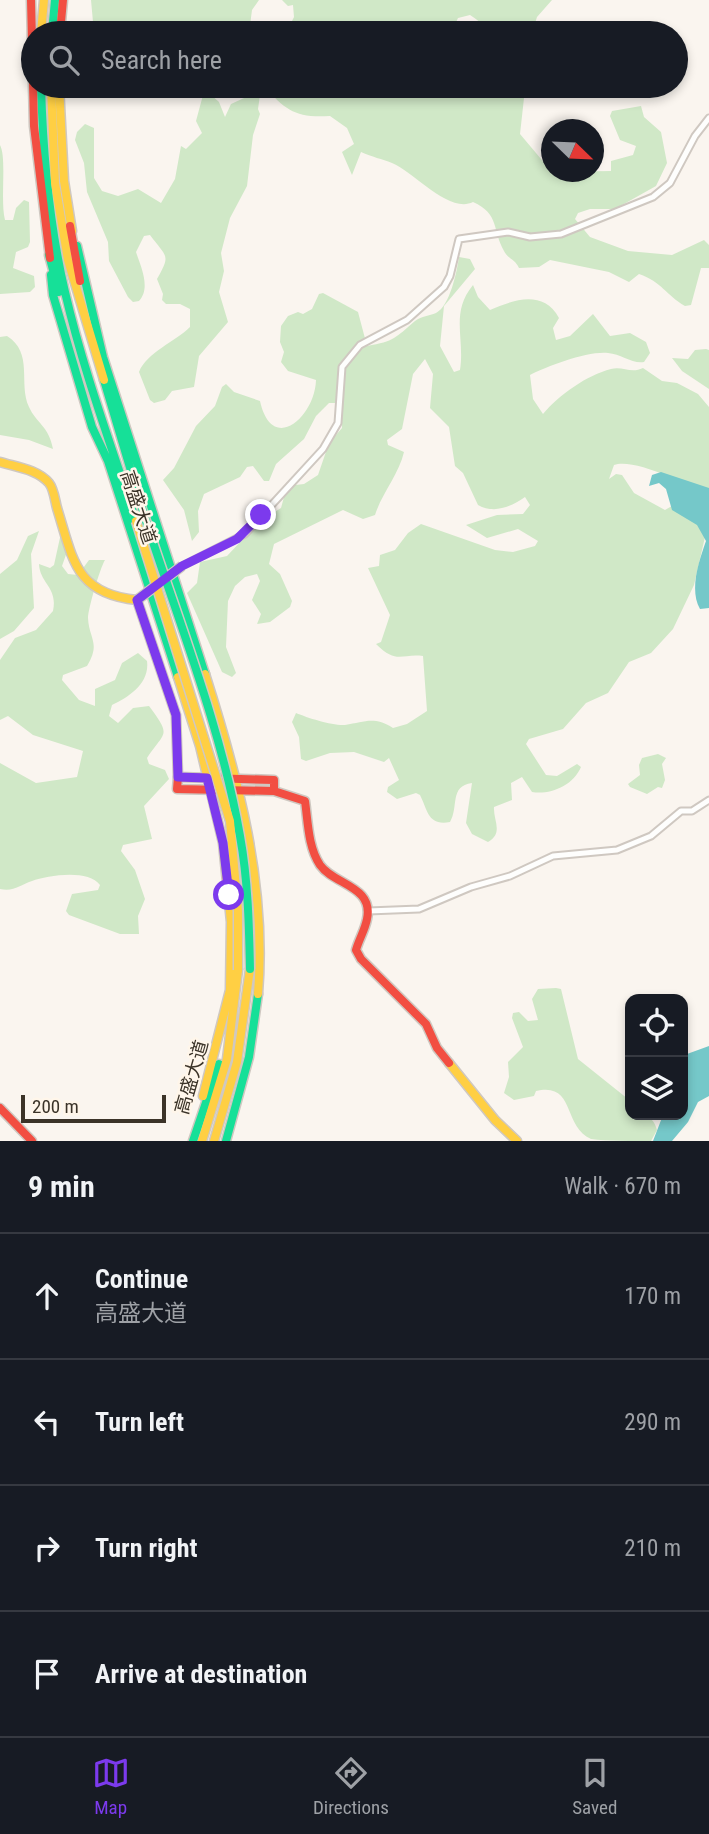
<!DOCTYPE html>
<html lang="en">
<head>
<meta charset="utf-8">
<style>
	:root { --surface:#171b24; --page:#20242c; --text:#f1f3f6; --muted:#9ea1a6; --line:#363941; --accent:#7c3aed }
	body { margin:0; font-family:"Roboto Condensed","Noto Sans SC",sans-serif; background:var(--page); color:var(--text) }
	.controls { position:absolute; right:21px; bottom:21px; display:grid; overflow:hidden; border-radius:14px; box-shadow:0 4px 10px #0003 }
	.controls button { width:63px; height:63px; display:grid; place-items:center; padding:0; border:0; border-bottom:2px solid var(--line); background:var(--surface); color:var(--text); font:35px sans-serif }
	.compass { position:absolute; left:541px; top:119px; width:63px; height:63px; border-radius:50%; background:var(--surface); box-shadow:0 4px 10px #0003; rotate:113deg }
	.scale { position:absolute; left:21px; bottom:18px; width:145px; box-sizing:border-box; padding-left:7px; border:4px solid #3b3328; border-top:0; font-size:19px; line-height:24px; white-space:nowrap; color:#3b3328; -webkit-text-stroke:5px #fff6ea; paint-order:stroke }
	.stop { position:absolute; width:21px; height:21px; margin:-16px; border:5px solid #7c3aed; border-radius:50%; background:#fff }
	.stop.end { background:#7c3aed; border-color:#fff; box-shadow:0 2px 7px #0008 }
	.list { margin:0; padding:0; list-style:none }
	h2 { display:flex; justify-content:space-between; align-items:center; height:91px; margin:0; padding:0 28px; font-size:30px }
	h2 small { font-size:23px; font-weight:400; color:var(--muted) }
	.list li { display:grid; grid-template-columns:46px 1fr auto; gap:21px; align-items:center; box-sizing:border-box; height:126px; padding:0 28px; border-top:2px solid var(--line) }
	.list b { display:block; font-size:26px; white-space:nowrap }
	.list p { margin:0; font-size:23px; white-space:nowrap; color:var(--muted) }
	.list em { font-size:23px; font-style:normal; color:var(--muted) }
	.icon { flex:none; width:38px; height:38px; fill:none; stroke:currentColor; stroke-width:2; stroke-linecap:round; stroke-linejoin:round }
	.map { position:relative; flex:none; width:709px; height:1141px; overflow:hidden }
	.search { position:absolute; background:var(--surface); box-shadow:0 4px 10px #0003; left:21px; right:21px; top:21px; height:77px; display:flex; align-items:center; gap:18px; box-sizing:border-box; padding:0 24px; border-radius:38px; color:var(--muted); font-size:26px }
	.sheet { height:595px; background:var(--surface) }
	nav { display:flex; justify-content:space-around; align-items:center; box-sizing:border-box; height:98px; border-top:2px solid var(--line); background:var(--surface); font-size:19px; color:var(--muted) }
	nav a { display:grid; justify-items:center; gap:4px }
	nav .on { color:var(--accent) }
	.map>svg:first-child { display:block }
	.green { fill:#d0e8c7 }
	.water { fill:#75c8c9 }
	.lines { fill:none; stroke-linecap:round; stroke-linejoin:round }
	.street-casing { stroke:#cfc8c1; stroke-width:9 }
	.fast-casing { stroke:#cfc8c1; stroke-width:11 }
	.slow-casing { stroke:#cfc8c1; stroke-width:11 }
	.jam-casing { stroke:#cfc8c1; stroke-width:11 }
	.street { stroke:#fefefd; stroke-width:5 }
	.fast { stroke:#16e098; stroke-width:8 }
	.slow { stroke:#ffcf43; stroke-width:8 }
	.jam { stroke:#f24e42; stroke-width:8 }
	.fast-bridge-casing { stroke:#cfc8c1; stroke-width:11; stroke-linecap:butt }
	.slow-bridge-casing { stroke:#cfc8c1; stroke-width:11; stroke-linecap:butt }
	.fast-bridge { stroke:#16e098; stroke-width:8 }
	.slow-bridge { stroke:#ffcf43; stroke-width:8 }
	.route { stroke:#7c3aed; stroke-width:9 }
	.labels { text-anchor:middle; stroke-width:5; stroke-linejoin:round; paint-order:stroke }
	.street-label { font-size:19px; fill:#3b3328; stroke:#fff6ea }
</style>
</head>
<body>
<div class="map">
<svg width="709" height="1141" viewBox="0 0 709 1141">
	<rect width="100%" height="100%" fill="#faf5ef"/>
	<!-- green -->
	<path class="green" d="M91 0H259L252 10 249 33H87L93 22Z
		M282 0H552L537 17 532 33H511L505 21C483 28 489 28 470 15L458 18 451 33H274L277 26 289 27 294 17 293 5 288 6Z
		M197 86H210V94L219 102 225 117 231 104 257 92 260 95 258 109 260 114 253 135 247 186 230 218 221 253 224 271 219 292 228 322 199 356 194 387 172 391 165 400 154 403 150 400 139 372C147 352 175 342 190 327V309L180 304H166L162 300 163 294 157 279C171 254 167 258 150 235L144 236 136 252C141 267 151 288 139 301L133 302 128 297 109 261 108 242 87 192 84 163 75 140 77 132 85 124 94 128V178L102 191 118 196 138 189 161 203 175 179 181 146 186 149 202 133 196 121 203 95Z
		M264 86H519L525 89 520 134 552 172 611 171V161L633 155 636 146 620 140 610 116 612 111 641 106 644 117 661 132 667 163 656 186 615 209H590L578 213 575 219 590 237 628 251 672 255 704 240 709 245V268H701L691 305 685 306C666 295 662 282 639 274L629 282 609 272 550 260 539 267 519 268C515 259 508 259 504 251 492 230 500 214 473 202 449 214 414 172 392 163 382 159 372 157 361 152L352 175 342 152 354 144 347 128 330 116C296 118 286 111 264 86Z
		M0 145C7 158 0 201 5 220H13L16 208 24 200 29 202 30 242 28 247 16 252 13 268 34 276 35 287 30 292 0 294Z
		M459 257 470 259 475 269 444 306 440 346 454 372 460 370C465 338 450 313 473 285L478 297 490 310C513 300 543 289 559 318L553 328 556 340 570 336 593 314 610 336 630 333 646 342 650 353 644 362C632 364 621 354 608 353 587 351 548 366 530 375L533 399 543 414C559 395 587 375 611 369 623 366 631 374 643 368L662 381 677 383 698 394 709 407V495C688 485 635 458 614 465L609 479 616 474 622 475 634 493 665 510 689 496 705 537 694 585 673 629 651 653 629 662 608 693 586 703 563 729 529 739 526 744 546 775 557 776 577 764 581 767C573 786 550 795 532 792L522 777 511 783 512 800 494 807C493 820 504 833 488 842L472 834 466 823 472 783C449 786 459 807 450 822 428 826 428 811 420 795L416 793 397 799 387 792 388 787 399 780 389 758 384 762 354 752 330 753 306 761 301 759 299 737 292 722 296 713C308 718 333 726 345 725 365 722 374 716 393 728L407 724 427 711 423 656C402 653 397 665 376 644L381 642 390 615 368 568 379 566 380 555 395 550 408 533 421 524 495 550 513 552 535 546 538 541 518 529 487 538 466 525 497 515 523 514 530 505 525 497C511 507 494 514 478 505L463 473 455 466 449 427 430 408 433 374 425 359 413 374 402 429 387 440 388 445 404 452C399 474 382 493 375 515L363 519 343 510 274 544 269 564 280 574 292 601 290 607 270 622 257 624 261 614 252 600 260 581 257 574 245 577 235 586 228 601 226 647 236 673 232 677 222 672 187 593 197 583 200 562 227 556 259 522 281 508 287 486 304 484 318 475 329 443 342 428 341 403H329L316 416 304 439 276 464 269 481H264L253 466 247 467 240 477 204 494 198 511 199 532 192 541 184 510 163 480 174 468 196 426 215 406 222 387 226 384 234 392 260 401C272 455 315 417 316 380L288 371 281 362 284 352 280 342 281 326 288 316 298 312 303 314 312 309 319 294 323 293 358 312 367 346C395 341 395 338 415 321 422 316 429 316 436 313 450 306 457 271 459 257Z
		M7 336C34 353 18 383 29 407 36 423 49 426 53 449L29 440 0 435V337Z
		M706 349 709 350V389L682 371 672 358 688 359 695 350Z
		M39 531 31 554 34 608 14 631 0 639V574L17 560 28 536Z
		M61 533 68 549 62 566 68 574 78 575 89 560H105C100 568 88 609 88 618 89 639 101 643 87 666L63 675 62 680 79 700 95 706V689L115 680 122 663 138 653 147 661C150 683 129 697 112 705L109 716 118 723 133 708 149 706C172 737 165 731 147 758L149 764 165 770 169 779 144 806 152 839 123 845 121 851 135 870 145 899 138 916 139 934H120L69 915 66 911 72 894 98 890 100 885C89 869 48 875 32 881 20 885 14 892 0 889V763L36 783 77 777 83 751 33 735 8 716 0 720V660L15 638 36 630 53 611C58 587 40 584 39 564L50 568 54 565Z
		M658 754 666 758 662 764 665 780 662 788 658 787 647 794 630 787 628 784 640 775 639 765 642 758Z
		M556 988 561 989 578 1059 628 1099 630 1115C644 1115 653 1115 657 1130L651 1141C634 1141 606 1141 591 1139 562 1126 576 1082 536 1091L534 1096 514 1100 504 1093 509 1077 508 1062 523 1047 512 1018 513 1013 519 1012 528 1021 538 1020 532 999 538 989Z"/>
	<!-- water -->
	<path class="water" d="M661 472 709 488V608L700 609C689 590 699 561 706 541L697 525 672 510 666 489 659 483 649 486 652 475Z
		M709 1046V1096L698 1102 688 1122 672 1141H653L663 1115H683V1059L687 1054Z"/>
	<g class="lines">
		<defs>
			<path id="street" d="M182 566 245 534 323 449 338 423 342 367 360 345 407 320 444 287 450 276 459 239 508 232 530 237 561 234 653 197 670 183 695 136 709 118
				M368 911 419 909 471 887 510 876 553 856 617 850 651 836 681 811H692L709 800"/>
			<path id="fast" d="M52 33 55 0
				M41 86C43 155 49 224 65 292 83 370 111 445 136 521
				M77 246 103 357 205 674
				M49 255 59 292
				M51 275 53 295 92 427 108 461 178 677
				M104 380 145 518
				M193 1141 219 1064
				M226 1141 249 1057 258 994"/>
			<path id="slow" d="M41 33 44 0
				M51 86 55 183 68 260 104 380
				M59 86 64 181 72 231
				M0 462C16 467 37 469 49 483 54 489 55 501 57 508 73 559 75 594 137 600L176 715 178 777
				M205 674C238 778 267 884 258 994
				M178 677 200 746 223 843 231 922 230 990 203 1096
				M449 1063 495 1120 517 1141
				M202 1141 227 1059 238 970
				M214 1141 237 1062 250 969"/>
			<path id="jam" d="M31 0 34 126 50 258
				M60 33 63 0
				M70 226 80 281
				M178 777 274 780V791L177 789Z
				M274 791 305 801C308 822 308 847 320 865 334 885 374 886 367 919 365 930 359 939 356 950L361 959 426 1024 437 1048 449 1063
				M0 1108 32 1141"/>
		</defs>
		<!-- street casing -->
		<use href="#street" class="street-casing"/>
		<!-- fast casing -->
		<use href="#fast" class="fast-casing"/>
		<!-- slow casing -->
		<use href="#slow" class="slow-casing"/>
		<!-- jam casing -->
		<use href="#jam" class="jam-casing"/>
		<!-- street -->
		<use href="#street" class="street"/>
		<!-- fast -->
		<use href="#fast" class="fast"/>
		<!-- slow -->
		<use href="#slow" class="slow"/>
		<!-- jam -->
		<use href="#jam" class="jam"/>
		<defs>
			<path id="fast-bridge" d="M145 518C179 623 221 727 240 836 248 880 249 924 250 969
				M137 600 182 566"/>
			<path id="slow-bridge" d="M136 521 230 821 238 911V970"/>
		</defs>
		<!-- fast-bridge casing -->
		<use href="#fast-bridge" class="fast-bridge-casing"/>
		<!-- slow-bridge casing -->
		<use href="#slow-bridge" class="slow-bridge-casing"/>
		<!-- fast-bridge -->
		<use href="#fast-bridge" class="fast-bridge"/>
		<!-- slow-bridge -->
		<use href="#slow-bridge" class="slow-bridge"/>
	</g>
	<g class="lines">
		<!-- route -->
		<path class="route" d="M229 895 223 843 207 778 178 777 176 715 137 600 182 566 237 539 261 515"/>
	</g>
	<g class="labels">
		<!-- street labels -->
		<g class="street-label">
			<text transform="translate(139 507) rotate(72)" y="7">高盛大道</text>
			<text transform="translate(191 1077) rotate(-74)" y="7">高盛大道</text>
		</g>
	</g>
</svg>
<div class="controls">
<button><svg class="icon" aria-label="locate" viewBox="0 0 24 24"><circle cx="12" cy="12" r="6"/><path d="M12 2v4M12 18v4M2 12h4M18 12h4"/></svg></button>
<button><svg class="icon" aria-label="layers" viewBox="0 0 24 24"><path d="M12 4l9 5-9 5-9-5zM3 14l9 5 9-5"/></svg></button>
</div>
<svg class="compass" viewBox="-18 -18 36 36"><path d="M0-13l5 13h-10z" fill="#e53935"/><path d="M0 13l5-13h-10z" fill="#9ea1a6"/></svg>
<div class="scale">200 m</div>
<div class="stop" style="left:229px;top:895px"></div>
<div class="stop end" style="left:261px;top:515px"></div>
<div class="search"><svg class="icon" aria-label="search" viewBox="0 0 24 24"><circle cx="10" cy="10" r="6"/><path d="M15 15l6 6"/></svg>Search here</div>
</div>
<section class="sheet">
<h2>9 min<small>Walk · 670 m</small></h2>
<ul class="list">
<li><svg class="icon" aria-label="ahead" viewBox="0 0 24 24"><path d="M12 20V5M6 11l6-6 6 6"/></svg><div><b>Continue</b><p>高盛大道</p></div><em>170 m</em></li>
<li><svg class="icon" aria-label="left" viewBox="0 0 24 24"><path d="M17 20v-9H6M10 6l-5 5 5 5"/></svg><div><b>Turn left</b></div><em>290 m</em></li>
<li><svg class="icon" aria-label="right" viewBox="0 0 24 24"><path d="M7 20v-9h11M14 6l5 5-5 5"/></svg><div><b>Turn right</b></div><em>210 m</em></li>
<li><svg class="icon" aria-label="arrive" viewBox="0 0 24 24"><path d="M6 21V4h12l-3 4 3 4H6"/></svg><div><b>Arrive at destination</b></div></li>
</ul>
</section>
<nav>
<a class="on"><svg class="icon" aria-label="map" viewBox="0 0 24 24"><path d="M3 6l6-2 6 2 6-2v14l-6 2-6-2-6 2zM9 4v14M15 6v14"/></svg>Map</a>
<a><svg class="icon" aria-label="directions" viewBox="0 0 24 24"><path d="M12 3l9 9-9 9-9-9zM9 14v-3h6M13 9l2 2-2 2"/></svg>Directions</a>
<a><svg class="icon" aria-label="saved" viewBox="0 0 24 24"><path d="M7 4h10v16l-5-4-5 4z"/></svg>Saved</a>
</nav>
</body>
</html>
